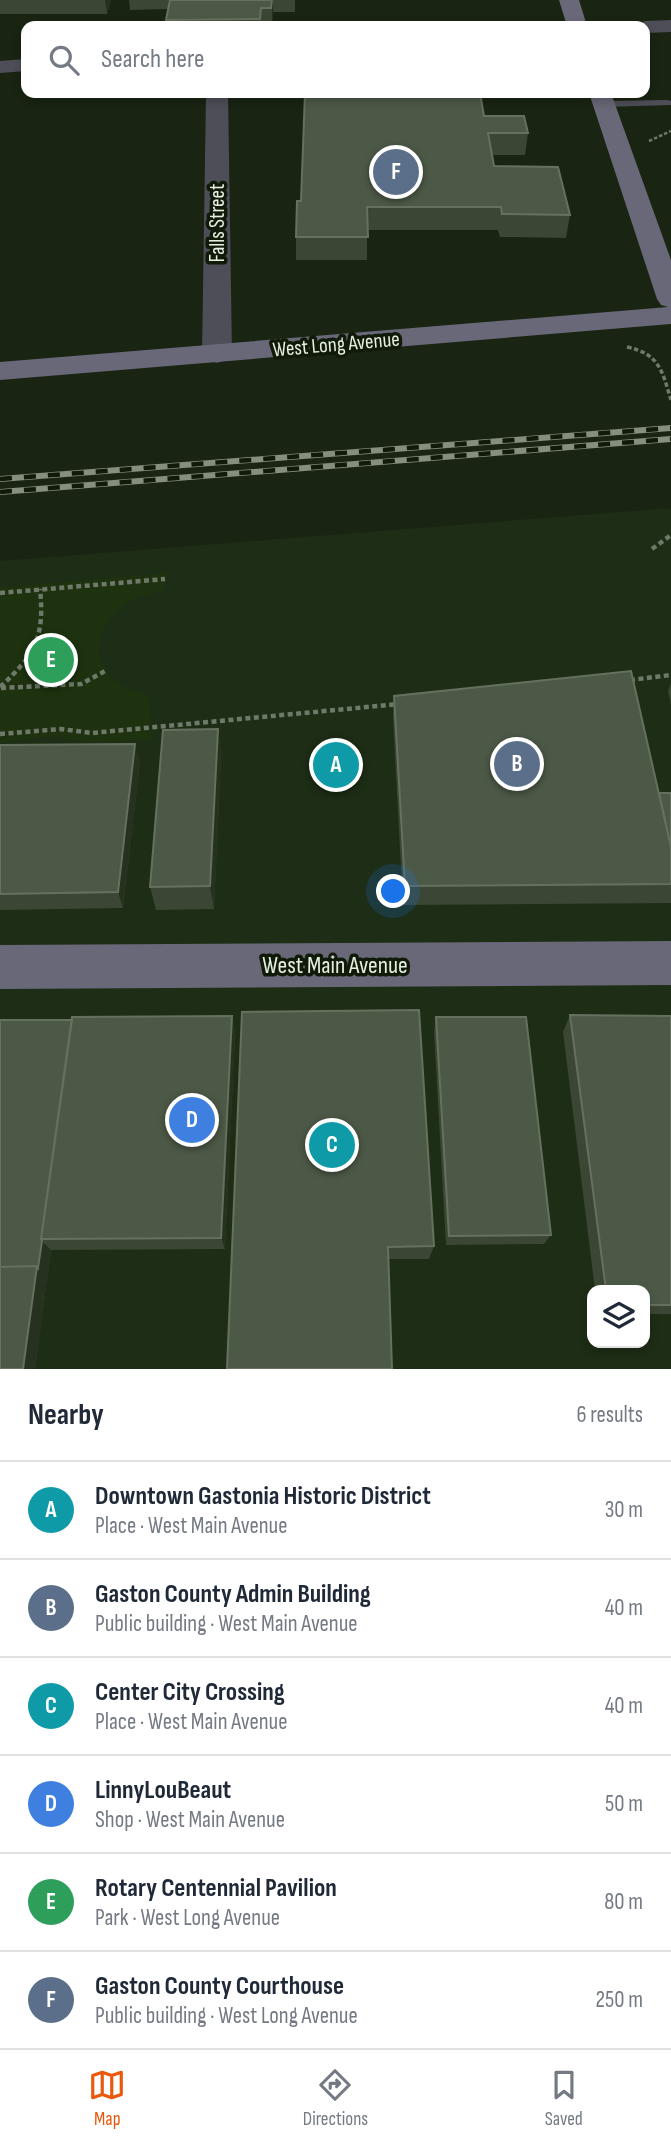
<!DOCTYPE html>
<html lang="en">
<head>
<meta charset="utf-8">
<style>
	:root { --surface:#fff; --page:#f2f2f3; --text:#1f2937; --muted:#747a83; --line:#e0e1e3; --accent:#ea580c }
	body { margin:0; font-family:"Sofia Sans Condensed",sans-serif; background:var(--page); color:var(--text) }
	.controls { position:absolute; right:21px; bottom:21px; display:grid; overflow:hidden; border-radius:14px; box-shadow:0 4px 10px #0003 }
	.controls button { width:63px; height:63px; display:grid; place-items:center; padding:0; border:0; border-bottom:2px solid var(--line); background:var(--surface); color:var(--text); font:35px sans-serif }
	.you { position:absolute; left:394px; top:892px; width:24px; height:24px; margin:-18px; border:5px solid #fff; border-radius:50%; background:#1a73e8; box-shadow:0 0 0 10px #1a73e833 }
	.badge { display:grid; place-items:center; width:46px; height:46px; border-radius:50%; background:var(--accent); color:#fff; font-size:23px; font-weight:700 }
	.pin { position:absolute; translate:-50% -50%; border:4px solid #fff; box-shadow:0 2px 7px #0006 }
	.list { margin:0; padding:0; list-style:none }
	h2 { display:flex; justify-content:space-between; align-items:center; height:91px; margin:0; padding:0 28px; font-size:30px }
	h2 small { font-size:23px; font-weight:400; color:var(--muted) }
	.list li { display:grid; grid-template-columns:46px 1fr auto; gap:21px; align-items:center; box-sizing:border-box; height:98px; padding:0 28px; border-top:2px solid var(--line) }
	.list b { display:block; font-size:26px; white-space:nowrap }
	.list p { margin:0; font-size:23px; white-space:nowrap; color:var(--muted) }
	.list em { font-size:23px; font-style:normal; color:var(--muted) }
	.icon { flex:none; width:38px; height:38px; fill:none; stroke:currentColor; stroke-width:2; stroke-linecap:round; stroke-linejoin:round }
	.map { position:relative; flex:none; width:671px; height:1369px; overflow:hidden }
	.search { position:absolute; background:var(--surface); box-shadow:0 4px 10px #0003; left:21px; right:21px; top:21px; height:77px; display:flex; align-items:center; gap:18px; box-sizing:border-box; padding:0 24px; border-radius:14px; color:var(--muted); font-size:26px }
	.sheet { height:679px; background:var(--surface) }
	nav { display:flex; justify-content:space-around; align-items:center; box-sizing:border-box; height:98px; border-top:2px solid var(--line); background:var(--surface); font-size:19px; color:var(--muted) }
	nav a { display:grid; justify-items:center; gap:4px }
	nav .on { color:var(--accent) }
	.map>svg:first-child { display:block }
	.built { fill:#1e2d15; fill-rule:evenodd }
	.green { fill:#1e320f }
	.lines { fill:none; stroke-linecap:round; stroke-linejoin:round }
	.path-far2 { stroke:#6f7969; stroke-width:2.5; stroke-dasharray:3.5 2; stroke-linecap:butt }
	.path-far1 { stroke:#6f7969; stroke-width:3.5; stroke-dasharray:4.5 2.5; stroke-linecap:butt }
	.path { stroke:#6f7969; stroke-width:4.5; stroke-dasharray:5 3.5; stroke-linecap:butt }
	.lane { fill:#4e4e58; fill-rule:evenodd }
	.street { fill:#4e4e58; fill-rule:evenodd }
	.secondary { fill:#686878; fill-rule:evenodd }
	.rail-casing { stroke:#858e7f; stroke-width:6 }
	.rail { stroke:#101a09; stroke-width:4.5; stroke-dasharray:12; stroke-linecap:butt }
	.wall { fill:#3b4734 }
	.shaded-wall { fill:#26311f }
	.building { fill:#4d5947; stroke:#66705f; stroke-width:2 }
	.labels { text-anchor:middle; stroke-width:7; stroke-linejoin:round; paint-order:stroke }
	.far-street-label { font-size:21px; fill:#e7eee2; stroke:#101a09 }
	.street-label { font-size:24px; fill:#e7eee2; stroke:#101a09 }
</style>
</head>
<body>
<div class="map">
<svg width="671" height="1369" viewBox="0 0 671 1369">
	<rect width="100%" height="100%" fill="#192412"/>
	<!-- built -->
	<path class="built" d="M671 508V1369H0V561ZM592 1290H645V1343H592Z"/>
	<!-- green -->
	<path class="green" d="M165 573V590C157 592 147 594 139 597 102 611 82 657 119 683 128 689 139 693 149 696L153 739 88 743 52 736 0 743V588Z"/>
	<g class="lines">
		<!-- path-far2 -->
		<path class="path-far2" d="M649 141 671 131"/>
		<!-- path-far1 -->
		<path class="path-far1" d="M627 347C660 354 662 371 671 400"/>
		<!-- path -->
		<path class="path" d="M652 549 671 535
			M0 593 165 579
			M630 680 671 675
			M0 687C35 655 45 637 40 589
			M1 688 81 684 107 670
			M0 734 61 729 92 733 399 704"/>
		<!-- lane -->
		<path class="lane" d="M667 100 671 101V105L604 107 598 104 604 101Z"/>
		<!-- street -->
		<path class="street" d="M671 20V32L645 33V26H635L645 21Z
			M26 59V71L0 73V61Z
			M206 93H228L232 354 227 360 217 363 207 360 202 354Z"/>
		<!-- secondary -->
		<path class="secondary" d="M559 0H579L587 26H567Z
			M589 93H611L671 260V324L0 380V362L668 307 661 305 657 299Z
			M671 941V985L0 989V945Z"/>
		<defs>
			<path id="rail" d="M0 479 671 428
				M0 492 671 439"/>
		</defs>
		<!-- rail casing -->
		<use href="#rail" class="rail-casing"/>
		<!-- rail -->
		<use href="#rail" class="rail"/>
	</g>
	<!-- wall -->
	<path class="wall" d="M0 0H111L107 14H0Z
		M129 0H295V12H273L272 26H167L166 20 168 9 130 10Z
		M484 116 528 133 525 155H492L494 166 570 215 566 238 500 237 498 230H367V260H296V237L301 201Z
		M671 683V704L668 691Z
		M394 696 659 793H671V903L403 905 393 718Z
		M218 729 221 755 214 909 156 910 150 887Z
		M0 745 140 762 123 908 0 910Z
		M242 1012 434 1246 429 1259H388Z
		M570 1015 671 1016V1314H645V1290H595L563 1032Z
		M232 1016 235 1033 225 1249 51 1250 35 1369H0L72 1020Z
		M436 1017 551 1235 544 1244 446 1245 434 1031Z"/>
	<!-- shaded-wall -->
	<path class="shaded-wall" d="M105 0H111L107 14Z
		M272 0H273V12L272 26Z
		M218 729 221 755 214 909 210 886Z
		M135 744 140 762 123 908 118 892Z
		M232 1016 235 1033 225 1249 221 1238Z
		M42 1241 51 1250 35 1369H23L37 1266Z"/>
	<!-- building -->
	<path class="building" d="M170 0H272L271 8H261L260 19 166 20Z
		M305 93H480L484 116H524L528 133H488L494 166 558 167 570 215 502 214 501 207H367L368 237H296L297 201H301Z
		M631 671 671 847V884L405 886 394 696Z
		M218 729 210 886 150 887 163 730Z
		M135 744 118 892 0 894V745Z
		M659 793H671V847Z
		M419 1010 434 1246 388 1247 392 1369H227L242 1012Z
		M570 1015 671 1016V1305H645V1290H606Z
		M232 1016 221 1238 41 1239 72 1017Z
		M436 1017H526L551 1235 449 1236Z
		M0 1020H72L41 1239 42 1241 38 1268 37 1266 0 1267Z
		M37 1266 23 1369H0V1267Z"/>
	<g class="labels">
		<!-- far-street labels -->
		<g class="far-street-label">
			<text transform="translate(217 223) rotate(-90)" y="7">Falls Street</text>
			<text transform="translate(336 344) rotate(-5)" y="7">West Long Avenue</text>
		</g>
		<!-- street labels -->
		<g class="street-label">
			<text x="335" y="973">West Main Avenue</text>
		</g>
	</g>
</svg>
<div class="controls">
<button><svg class="icon" aria-label="layers" viewBox="0 0 24 24"><path d="M12 4l9 5-9 5-9-5zM3 14l9 5 9-5"/></svg></button>
</div>
<div class="you"></div>
<div class="pin badge" style="left:336px;top:765px;background:#0f9aa8">A</div>
<div class="pin badge" style="left:517px;top:764px;background:#5c6f8a">B</div>
<div class="pin badge" style="left:332px;top:1145px;background:#0f9aa8">C</div>
<div class="pin badge" style="left:192px;top:1120px;background:#3f7fe0">D</div>
<div class="pin badge" style="left:51px;top:660px;background:#2e9e5b">E</div>
<div class="pin badge" style="left:396px;top:172px;background:#5c6f8a">F</div>
<div class="search"><svg class="icon" aria-label="search" viewBox="0 0 24 24"><circle cx="10" cy="10" r="6"/><path d="M15 15l6 6"/></svg>Search here</div>
</div>
<section class="sheet">
<h2>Nearby<small>6 results</small></h2>
<ul class="list">
<li><span class="badge" style="background:#0f9aa8">A</span><div><b>Downtown Gastonia Historic District</b><p>Place · West Main Avenue</p></div><em>30 m</em></li>
<li><span class="badge" style="background:#5c6f8a">B</span><div><b>Gaston County Admin Building</b><p>Public building · West Main Avenue</p></div><em>40 m</em></li>
<li><span class="badge" style="background:#0f9aa8">C</span><div><b>Center City Crossing</b><p>Place · West Main Avenue</p></div><em>40 m</em></li>
<li><span class="badge" style="background:#3f7fe0">D</span><div><b>LinnyLouBeaut</b><p>Shop · West Main Avenue</p></div><em>50 m</em></li>
<li><span class="badge" style="background:#2e9e5b">E</span><div><b>Rotary Centennial Pavilion</b><p>Park · West Long Avenue</p></div><em>80 m</em></li>
<li><span class="badge" style="background:#5c6f8a">F</span><div><b>Gaston County Courthouse</b><p>Public building · West Long Avenue</p></div><em>250 m</em></li>
</ul>
</section>
<nav>
<a class="on"><svg class="icon" aria-label="map" viewBox="0 0 24 24"><path d="M3 6l6-2 6 2 6-2v14l-6 2-6-2-6 2zM9 4v14M15 6v14"/></svg>Map</a>
<a><svg class="icon" aria-label="directions" viewBox="0 0 24 24"><path d="M12 3l9 9-9 9-9-9zM9 14v-3h6M13 9l2 2-2 2"/></svg>Directions</a>
<a><svg class="icon" aria-label="saved" viewBox="0 0 24 24"><path d="M7 4h10v16l-5-4-5 4z"/></svg>Saved</a>
</nav>
</body>
</html>
